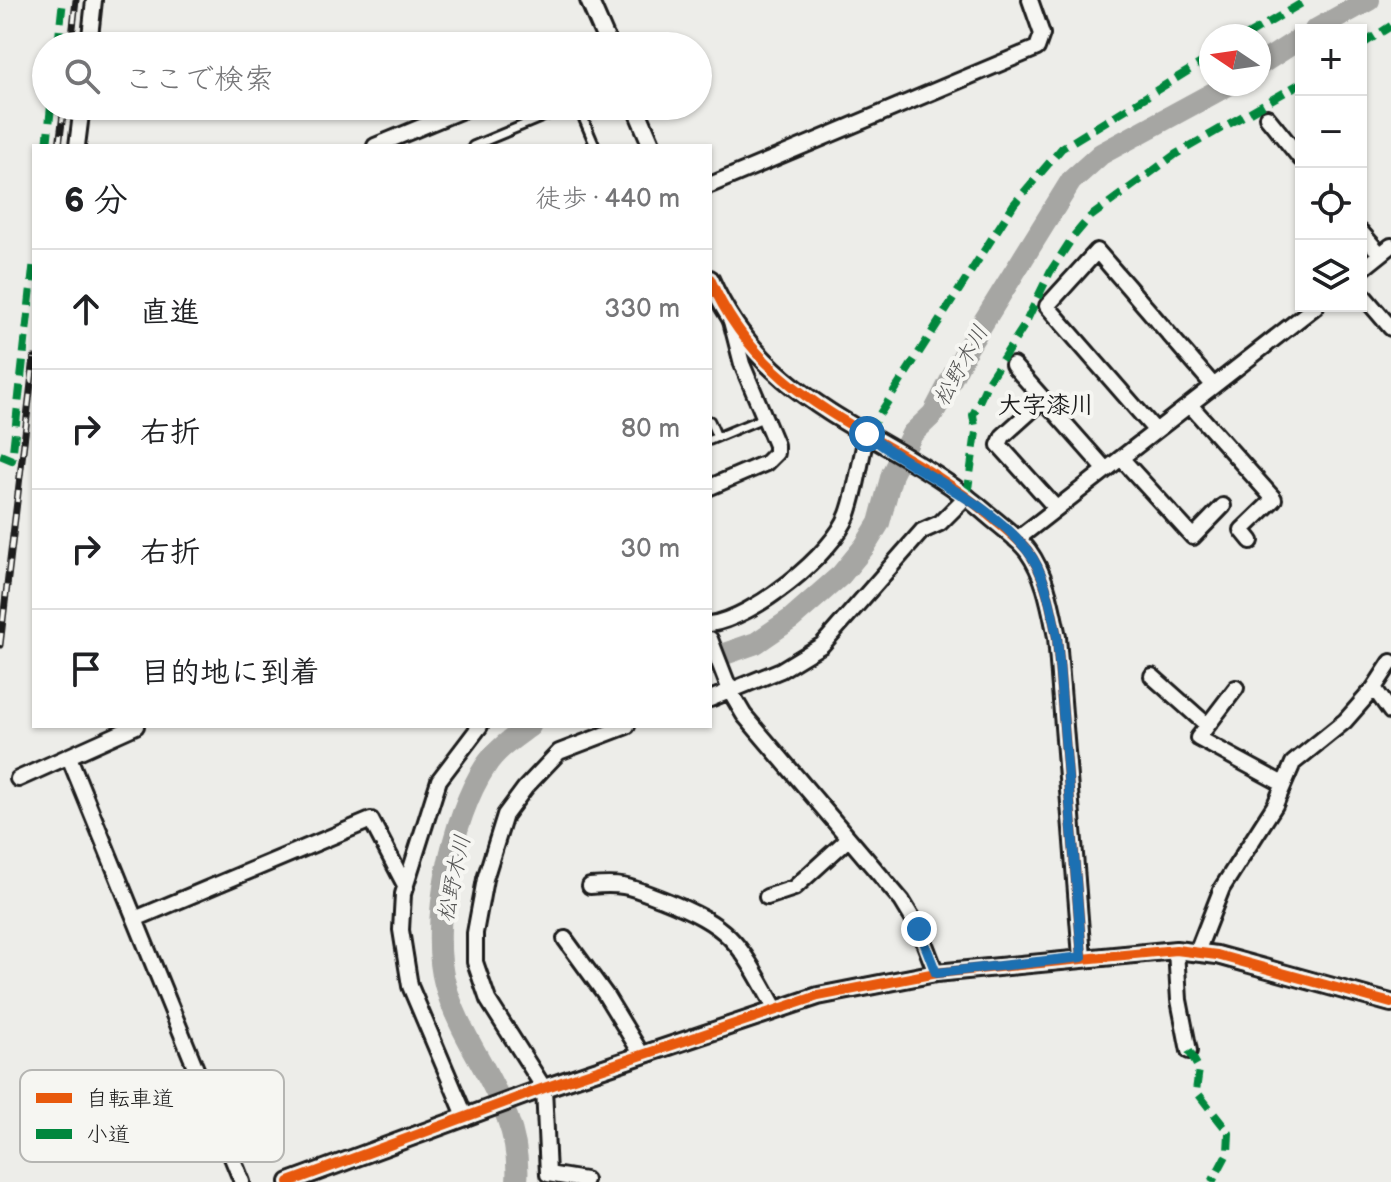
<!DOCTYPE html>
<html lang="ja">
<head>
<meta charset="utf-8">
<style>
	:root { --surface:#fff; --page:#f2f2f2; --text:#202124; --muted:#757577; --line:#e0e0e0 }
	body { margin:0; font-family:"Balsamiq Sans","Klee One",sans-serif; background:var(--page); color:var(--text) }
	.controls { position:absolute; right:24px; top:24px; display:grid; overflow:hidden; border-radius:0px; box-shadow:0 2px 6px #0004 }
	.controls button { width:72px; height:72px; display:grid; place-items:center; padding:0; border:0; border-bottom:2px solid var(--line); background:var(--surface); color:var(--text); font:40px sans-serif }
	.compass { position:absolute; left:1199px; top:24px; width:72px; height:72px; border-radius:50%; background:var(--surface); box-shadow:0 2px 6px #0004; rotate:283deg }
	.stop { position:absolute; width:24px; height:24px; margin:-18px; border:6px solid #1f6fb2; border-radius:50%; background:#fff }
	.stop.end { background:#1f6fb2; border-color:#fff; box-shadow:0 2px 8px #0008 }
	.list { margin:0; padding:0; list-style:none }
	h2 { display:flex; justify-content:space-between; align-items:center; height:104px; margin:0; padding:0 32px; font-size:34px }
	h2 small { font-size:26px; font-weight:400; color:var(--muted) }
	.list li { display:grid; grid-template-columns:52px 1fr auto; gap:24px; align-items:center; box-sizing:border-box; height:120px; padding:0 32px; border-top:2px solid var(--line) }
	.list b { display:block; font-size:30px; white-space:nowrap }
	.list em { font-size:26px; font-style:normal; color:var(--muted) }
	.icon { flex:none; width:44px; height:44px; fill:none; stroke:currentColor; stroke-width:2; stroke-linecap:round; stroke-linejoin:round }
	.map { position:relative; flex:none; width:1391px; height:1182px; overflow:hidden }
	.search { position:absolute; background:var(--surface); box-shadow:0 2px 6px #0004; left:32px; top:32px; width:680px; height:88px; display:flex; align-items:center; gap:20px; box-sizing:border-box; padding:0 28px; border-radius:44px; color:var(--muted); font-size:30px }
	.panel { position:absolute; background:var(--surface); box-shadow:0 2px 6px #0004; left:32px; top:144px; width:680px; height:584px; border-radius:0px }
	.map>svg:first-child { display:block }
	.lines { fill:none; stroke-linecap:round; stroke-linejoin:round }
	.river { stroke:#a6a6a3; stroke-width:22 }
	.service-casing { stroke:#1c1c1c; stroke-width:13 }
	.minor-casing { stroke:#1c1c1c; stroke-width:20 }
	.tertiary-casing { stroke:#1c1c1c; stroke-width:22 }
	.service { stroke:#f6f6f2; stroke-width:7 }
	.minor { stroke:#f6f6f2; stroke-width:14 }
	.tertiary { stroke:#f6f6f2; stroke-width:16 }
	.rail-casing { stroke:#1c1c1c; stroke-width:7 }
	.rail { stroke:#f6f6f2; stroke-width:4; stroke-dasharray:12; stroke-linecap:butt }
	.quiet { stroke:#00873e; stroke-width:8; stroke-dasharray:16 8; stroke-linecap:butt }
	.cycleway-casing { stroke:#f6f6f2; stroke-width:15 }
	.cycleway { stroke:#e8590c; stroke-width:10 }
	.route { stroke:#1f6fb2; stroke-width:10 }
	.labels { text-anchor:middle; stroke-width:8; stroke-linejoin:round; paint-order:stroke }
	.water-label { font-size:22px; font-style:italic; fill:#535352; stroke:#f6f6f2 }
	.quarter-label { font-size:24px; font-weight:bold; fill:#1c1c1c; stroke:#f6f6f2 }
	.key { fill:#f6f6f2; stroke:#b5b5b2; stroke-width:2 }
	.key-label { font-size:22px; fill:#1c1c1c }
</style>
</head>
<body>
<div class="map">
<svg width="1391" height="1182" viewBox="0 0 1391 1182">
	<rect width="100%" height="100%" fill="#edede9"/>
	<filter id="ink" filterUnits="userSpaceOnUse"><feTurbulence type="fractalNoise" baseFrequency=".0125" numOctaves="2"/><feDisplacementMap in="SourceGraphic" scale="16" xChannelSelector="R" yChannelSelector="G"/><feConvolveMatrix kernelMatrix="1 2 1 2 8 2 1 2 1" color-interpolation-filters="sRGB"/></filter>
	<g filter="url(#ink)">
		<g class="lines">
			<!-- river -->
			<path class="river" d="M1315 30 1369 0
				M1259 65 1301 38
				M710 659 756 643 791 619 841 575 865 546 879 523 892 474 912 434 933 414 968 347 1071 181 1101 154 1230 84
				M517 1182C523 1105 464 1054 445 984 429 926 452 816 485 767 496 749 514 738 530 726"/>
			<defs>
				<path id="service" d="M578 106 595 146
					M473 146 569 106
					M710 421 717 437
					M710 440 763 418"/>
				<path id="minor" d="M89 46 94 0
					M1267 117 1301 159
					M77 146 82 106
					M375 146 472 106
					M710 185 1037 48 1042 34 1030 0
					M1361 232 1380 254
					M1361 270 1391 246
					M1361 293 1391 328
					M1013 365 1106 470
					M1043 400 1003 436 999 445 1055 507
					M1190 405 1274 499 1242 530 1251 541
					M1155 430 1047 306 1097 251 1213 385
					M1121 458 1193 537 1223 506
					M710 487 766 463 776 453V445L742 364 731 321
					M1016 540 1316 306
					M710 624C753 618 833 555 848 514 857 489 860 460 867 434
					M710 639 731 693 744 715 902 901 919 929 936 973
					M1152 676 1207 725
					M1236 688 1198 738 1283 784
					M1374 688 1391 712
					M710 699 781 670 822 645 922 531 940 523 967 496
					M69 757 242 1182
					M18 779 136 726
					M590 886C625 883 630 887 662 899 733 927 739 943 775 1008
					M767 897 794 888 848 839
					M135 919 371 820 406 887
					M565 939 605 994 642 1055
					M1176 950 1179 1000 1189 1051
					M1197 952 1222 888 1275 805 1293 763 1345 721 1374 688 1391 662
					M466 1118 410 986 401 930 403 894 439 780 480 726
					M585 1180 548 1174 544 1088 488 1000 475 962V933L485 879 505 815 525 788 559 752 627 726"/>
				<path id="tertiary" d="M589 0 609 46
					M635 106 652 146
					M710 279C769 415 893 429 992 518 1004 528 1019 539 1028 551 1046 576 1051 608 1057 637L1082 957
					M289 1182 544 1088 818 996 936 973 1176 950 1217 955 1391 1003"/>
			</defs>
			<!-- service casing -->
			<use href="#service" class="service-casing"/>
			<!-- minor casing -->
			<use href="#minor" class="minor-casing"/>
			<!-- tertiary casing -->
			<use href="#tertiary" class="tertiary-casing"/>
			<!-- service -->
			<use href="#service" class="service"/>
			<!-- minor -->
			<use href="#minor" class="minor"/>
			<!-- tertiary -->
			<use href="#tertiary" class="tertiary"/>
			<defs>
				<path id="rail" d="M71 46 76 0
					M59 146 64 106
					M0 645 34 358"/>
			</defs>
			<!-- rail casing -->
			<use href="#rail" class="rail-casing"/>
			<!-- rail -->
			<use href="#rail" class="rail"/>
			<!-- quiet -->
			<path class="quiet" d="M1246 36 1307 0
				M1361 45 1391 26
				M58 46 63 0
				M47 146 51 106
				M867 434 1014 204 1062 148 1211 57
				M0 455 12 460 34 260
				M967 496 976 432 973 415 989 380 1024 326 1050 272 1073 237 1090 217 1176 154 1301 83
				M1189 1051 1199 1069 1196 1091 1229 1133 1228 1152 1212 1182"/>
			<defs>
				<path id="cycleway" d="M710 279C769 415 893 429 992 518 1004 528 1019 539 1028 551 1046 576 1051 608 1057 637L1082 957
					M289 1182 544 1088 818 996 936 973 1176 950 1217 955 1391 1003"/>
			</defs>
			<!-- cycleway casing -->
			<use href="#cycleway" class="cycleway-casing"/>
			<!-- cycleway -->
			<use href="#cycleway" class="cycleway"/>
		</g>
	</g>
	<g class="lines" filter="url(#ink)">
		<!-- route -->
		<path class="route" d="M867 434C919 476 984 497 1027 550 1046 574 1051 608 1057 637L1082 957 936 973 919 929"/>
	</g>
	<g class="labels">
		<!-- water labels -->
		<g class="water-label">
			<text transform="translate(960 365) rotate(-61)" y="8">松野木川</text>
			<text transform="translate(453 878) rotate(-78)" y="8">松野木川</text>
		</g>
		<!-- quarter labels -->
		<g class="quarter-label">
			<text x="1046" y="413">大字漆川</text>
		</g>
	</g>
	<!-- legend -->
	<rect x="20" y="1070" width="264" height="92" rx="12" class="key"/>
	<rect x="36" y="1093" width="36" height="10" fill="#e8590c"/>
	<rect x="36" y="1129" width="36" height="10" fill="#00873e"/>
	<g class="key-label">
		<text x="86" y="1106">自転車道</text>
		<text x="86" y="1142">小道</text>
	</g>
</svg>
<div class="controls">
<button>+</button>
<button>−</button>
<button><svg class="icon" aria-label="locate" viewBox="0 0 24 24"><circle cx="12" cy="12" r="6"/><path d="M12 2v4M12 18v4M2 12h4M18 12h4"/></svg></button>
<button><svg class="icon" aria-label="layers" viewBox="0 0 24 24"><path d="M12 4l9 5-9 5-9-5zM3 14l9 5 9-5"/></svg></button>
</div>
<svg class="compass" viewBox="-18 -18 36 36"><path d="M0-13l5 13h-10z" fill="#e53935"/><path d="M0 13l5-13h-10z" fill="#757577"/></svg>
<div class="stop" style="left:867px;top:434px"></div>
<div class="stop end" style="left:919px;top:929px"></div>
<div class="search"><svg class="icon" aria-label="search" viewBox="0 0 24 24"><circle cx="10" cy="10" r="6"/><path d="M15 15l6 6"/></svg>ここで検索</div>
<section class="panel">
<h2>6 分<small>徒歩 · 440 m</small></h2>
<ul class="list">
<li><svg class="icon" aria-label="ahead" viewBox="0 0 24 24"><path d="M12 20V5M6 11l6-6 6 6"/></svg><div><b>直進</b></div><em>330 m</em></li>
<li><svg class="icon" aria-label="right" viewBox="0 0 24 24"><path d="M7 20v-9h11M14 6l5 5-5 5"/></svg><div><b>右折</b></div><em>80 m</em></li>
<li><svg class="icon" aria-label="right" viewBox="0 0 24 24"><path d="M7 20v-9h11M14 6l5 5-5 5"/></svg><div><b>右折</b></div><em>30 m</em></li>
<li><svg class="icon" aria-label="arrive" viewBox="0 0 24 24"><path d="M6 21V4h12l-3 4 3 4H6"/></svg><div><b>目的地に到着</b></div></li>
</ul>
</section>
</div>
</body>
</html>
